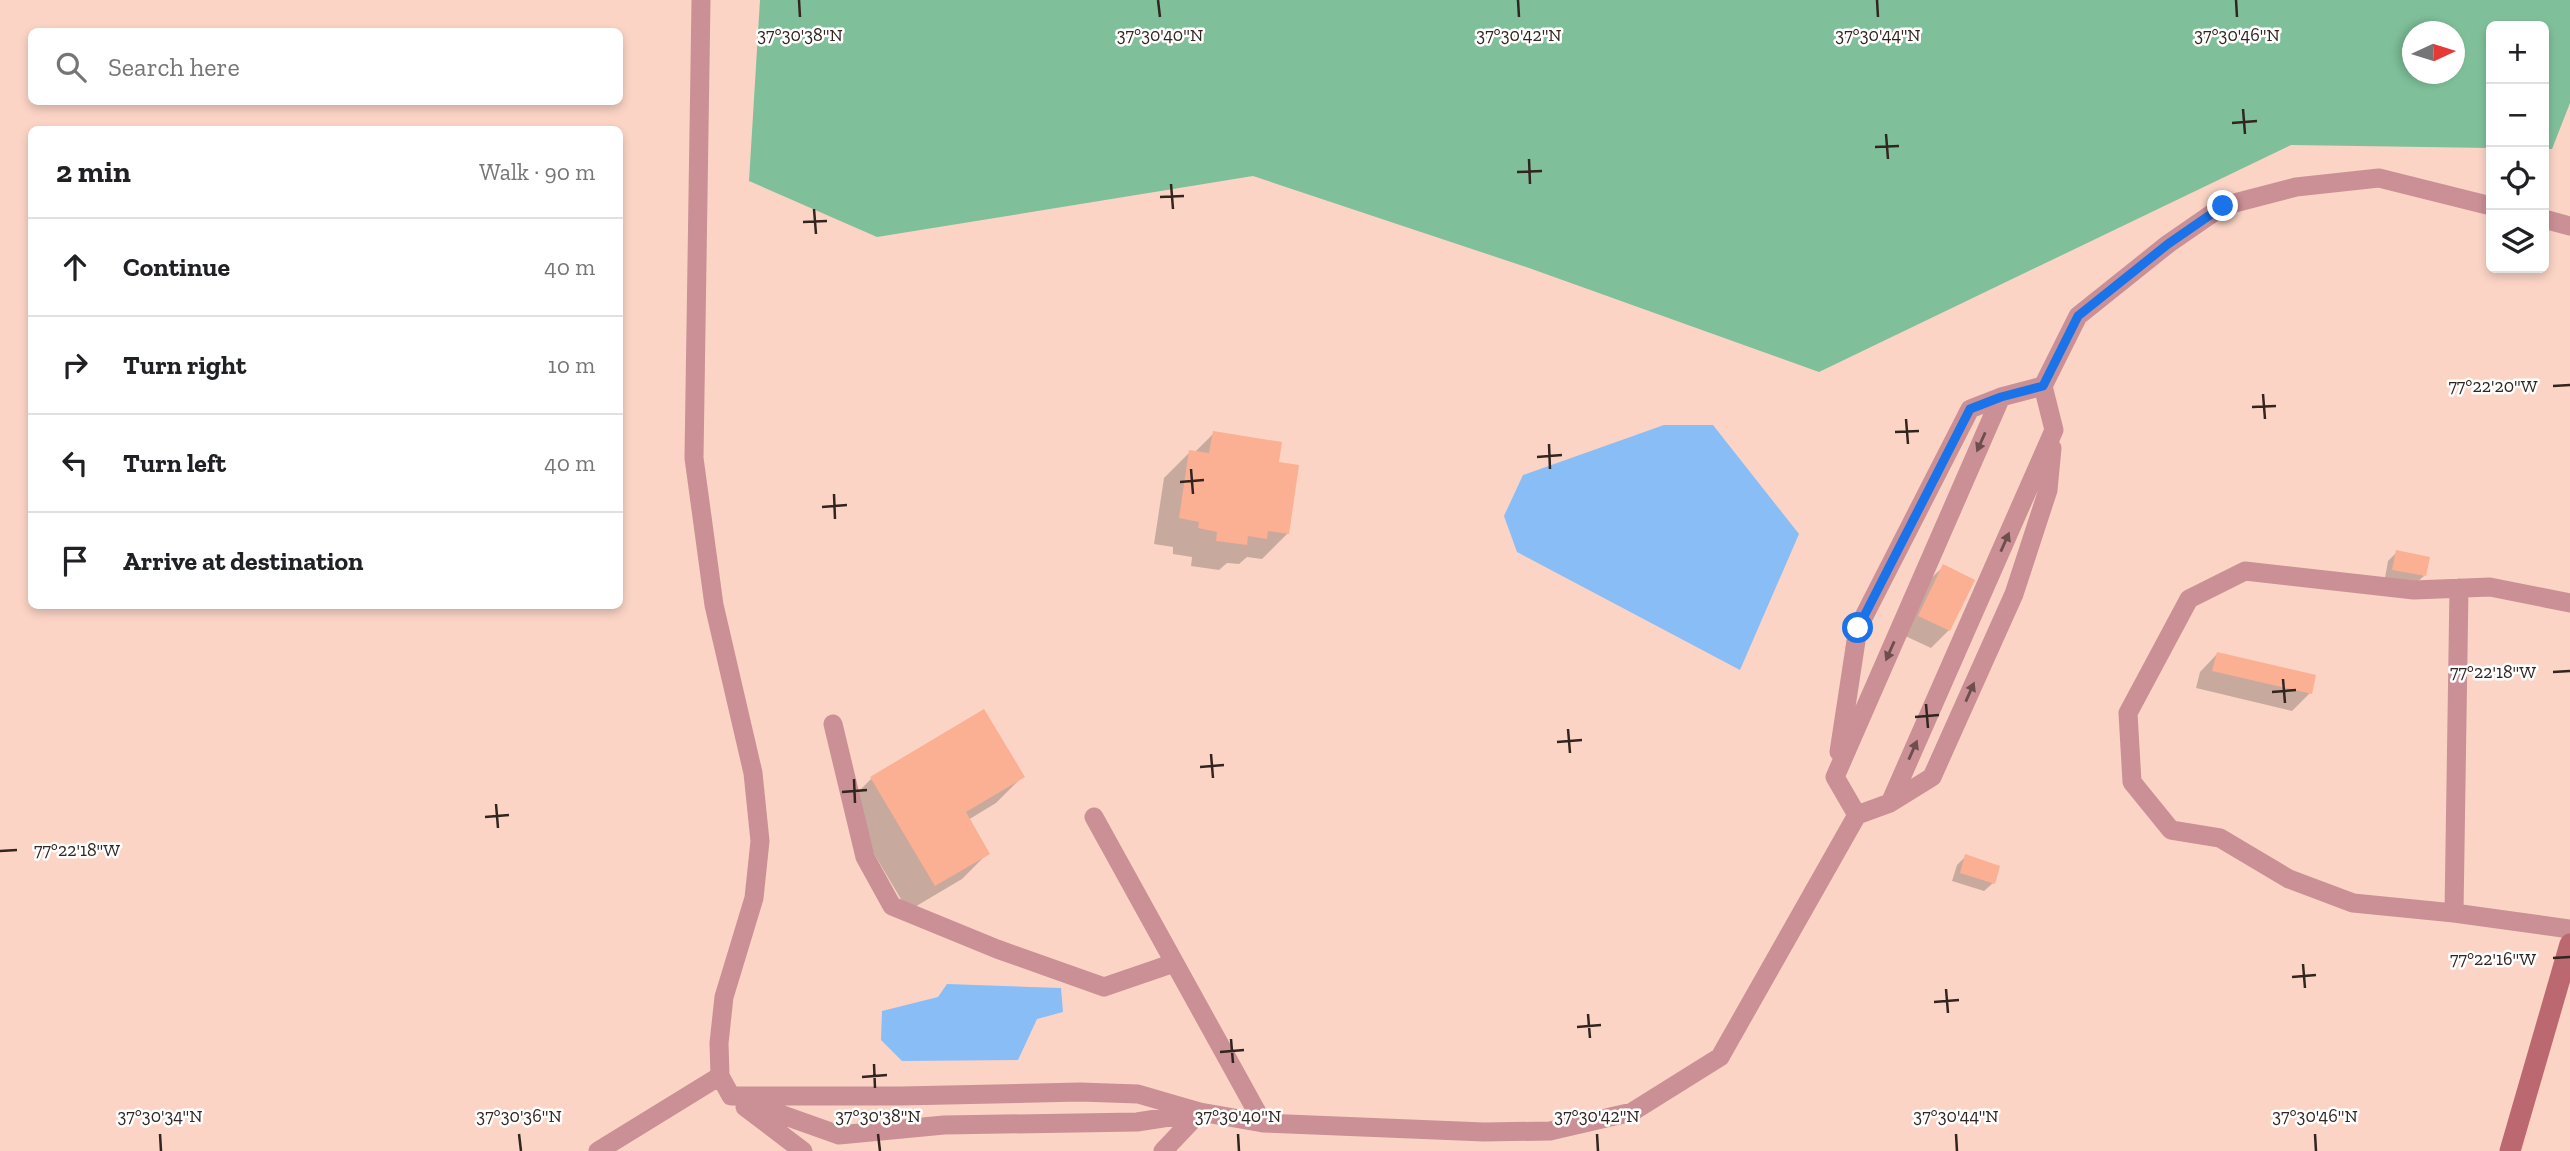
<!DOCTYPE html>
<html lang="en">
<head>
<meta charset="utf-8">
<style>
	:root { --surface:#fff; --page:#f6f6f6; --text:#202124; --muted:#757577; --line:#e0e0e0 }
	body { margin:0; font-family:"Zilla Slab",serif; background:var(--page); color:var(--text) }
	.controls { position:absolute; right:21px; top:21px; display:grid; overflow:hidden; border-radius:10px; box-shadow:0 4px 10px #0003 }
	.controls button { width:63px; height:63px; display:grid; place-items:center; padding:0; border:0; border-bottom:2px solid var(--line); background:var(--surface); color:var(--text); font:35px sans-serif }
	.compass { position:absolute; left:2402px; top:21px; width:63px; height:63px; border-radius:50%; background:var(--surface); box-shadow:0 4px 10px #0003; rotate:86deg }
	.stop { position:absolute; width:21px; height:21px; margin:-16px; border:5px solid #1a73e8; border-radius:50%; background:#fff }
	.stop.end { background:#1a73e8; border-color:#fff; box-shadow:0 2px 7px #0008 }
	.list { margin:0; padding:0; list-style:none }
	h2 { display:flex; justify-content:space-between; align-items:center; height:91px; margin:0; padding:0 28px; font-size:30px }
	h2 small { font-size:23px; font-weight:400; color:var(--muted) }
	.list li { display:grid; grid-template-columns:46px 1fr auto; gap:21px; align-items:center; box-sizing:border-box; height:98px; padding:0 28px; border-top:2px solid var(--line) }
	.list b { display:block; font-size:26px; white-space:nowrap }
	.list em { font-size:23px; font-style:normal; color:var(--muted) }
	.icon { flex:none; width:38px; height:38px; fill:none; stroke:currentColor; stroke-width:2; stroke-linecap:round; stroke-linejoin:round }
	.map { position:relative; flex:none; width:2570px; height:1151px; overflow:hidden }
	.search { position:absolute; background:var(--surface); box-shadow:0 4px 10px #0003; left:28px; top:28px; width:595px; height:77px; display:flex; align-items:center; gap:18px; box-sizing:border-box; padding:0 24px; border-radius:10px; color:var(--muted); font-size:26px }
	.panel { position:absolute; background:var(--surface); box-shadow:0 4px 10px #0003; left:28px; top:126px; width:595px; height:483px; border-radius:10px }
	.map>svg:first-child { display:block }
	.green { fill:#7fc09a; fill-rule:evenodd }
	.water { fill:#89bdf5 }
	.shadow { fill:#0003 }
	.building { fill:#fbaf93 }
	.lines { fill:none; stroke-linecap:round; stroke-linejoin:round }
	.lane { stroke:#ca9095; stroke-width:19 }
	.secondary { stroke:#bc6871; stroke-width:21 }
	.oneway { fill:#6f4f4e }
	.route { stroke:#1a73e8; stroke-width:9 }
	.ticks { fill:none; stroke:#32241e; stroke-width:2.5 }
	.ticks-label { font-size:18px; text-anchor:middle; fill:#32241e; stroke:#fff; stroke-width:5; stroke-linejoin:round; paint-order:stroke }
</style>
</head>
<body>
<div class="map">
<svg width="2570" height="1151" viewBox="0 0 2570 1151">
	<rect width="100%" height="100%" fill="#fbd4c6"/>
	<!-- green -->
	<path class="green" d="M760 0H2570V103L2552 149H2544V26H2491V148L2291 145 1819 372 1529 268 1253 176 877 237 749 181ZM2412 32H2454V74H2412Z"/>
	<!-- water -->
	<path class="water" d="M1664 425H1713L1799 534 1740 670 1517 552 1504 516 1523 475Z
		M947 984 1061 988 1063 1012 1037 1019 1018 1060 902 1061 881 1040 882 1011 938 997Z"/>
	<!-- shadow -->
	<path class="shadow" d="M1214 433 1277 463 1288 533 1262 559 1247 557 1239 564 1227 563 1219 570 1191 566 1192 557 1173 554V547L1154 544 1164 478 1190 452 1194 453Z
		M2397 552 2424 576 2415 584 2385 578 2388 561Z
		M1943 567 1949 630 1931 648 1901 634 1925 584Z
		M2217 654 2310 693 2292 711 2196 688 2200 672Z
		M1022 777 996 803 968 820 988 853 962 879 908 911 845 805 871 779Z
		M1966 856 1993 883 1984 891 1952 881 1957 865Z"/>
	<!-- building -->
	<path class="building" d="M1213 431 1282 442 1279 462 1299 465 1289 534 1268 531 1267 539 1248 536 1247 545 1216 541 1217 532 1198 528 1199 522 1179 518 1189 450 1209 453Z
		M2396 550 2430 557 2426 576 2392 570Z
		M1943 564 1975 580 1950 631 1918 616Z
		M2217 652 2316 675 2312 694 2212 671Z
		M984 709 1025 777 966 812 990 854 935 886 870 777Z
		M1965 854 2000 866 1995 884 1960 873Z"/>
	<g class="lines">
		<!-- lane -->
		<path class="lane" d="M701 0 694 458 714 605 753 773 760 841 754 898 724 997 719 1043 720 1076 731 1096H901L1080 1092 1138 1094 1200 1112 1263 1123 1484 1132 1550 1131 1632 1112 1720 1057 1857 815 1890 803 2054 430 2043 386 2078 316 2168 244 2223 206 2296 187 2379 178 2491 206
			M2544 219 2570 226
			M2570 603 2490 587 2414 590 2245 571 2189 599 2128 713 2132 782 2171 830 2220 838 2289 879 2353 903 2454 913 2570 929
			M833 724 865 857 892 906 997 949 1104 987 1174 963
			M1839 752 1858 628 1970 409 2001 397
			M1890 803 1932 777 2014 594 2048 490 2052 448
			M1857 815 1835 777 2001 397 2043 386
			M1094 817 1263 1123
			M2454 913 2459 588
			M746 1102 839 1135 944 1125 1137 1122 1195 1113
			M745 1107 803 1151
			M598 1151 720 1076
			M1163 1151 1200 1112"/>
		<!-- secondary -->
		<path class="secondary" d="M2510 1151 2570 944"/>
	</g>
	<!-- one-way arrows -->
	<defs><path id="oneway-solid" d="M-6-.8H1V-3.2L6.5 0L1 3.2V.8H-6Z" transform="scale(1.75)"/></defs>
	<g class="oneway">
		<use href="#oneway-solid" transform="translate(1981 442) rotate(114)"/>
		<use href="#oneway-solid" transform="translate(2005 542) rotate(-66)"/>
		<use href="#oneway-solid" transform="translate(1890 651) rotate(114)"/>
		<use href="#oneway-solid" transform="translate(1970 692) rotate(-66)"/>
		<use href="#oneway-solid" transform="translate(1913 750) rotate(-66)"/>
	</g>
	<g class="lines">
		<!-- route -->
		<path class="route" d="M1858 628 1970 409 2001 397 2043 386 2078 316 2168 244 2223 206"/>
	</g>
	<!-- ticks -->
	<path class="ticks" d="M799 0 800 17M1158 0 1160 17M1518 0 1519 17M1877 0 1878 17M2236 0 2237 17M2243 109 2245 134M2232 123 2257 121M1886 134 1888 159M1875 147 1899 146M1529 159 1530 184M1517 172 1542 171M1171 184 1173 209M1160 197 1184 196M814 209 816 234M803 222 827 221M2553 386 2570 385M2263 394 2265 419M2252 407 2276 406M1906 419 1908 444M1895 432 1919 431M1549 444 1550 469M1537 457 1562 455M1191 469 1193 494M1180 482 1204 480M834 494 835 519M822 507 847 505M2553 672 2570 671M2283 679 2285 703M2272 692 2296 690M1926 704 1928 728M1915 717 1939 715M1568 729 1570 753M1557 742 1582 740M1211 754 1213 778M1200 767 1224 765M854 779 855 803M842 792 867 790M496 804 498 828M485 817 509 815M0 851 17 850M2553 958 2570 957M2303 964 2305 988M2292 977 2316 975M1946 989 1948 1013M1934 1002 1959 1000M1588 1014 1590 1038M1577 1027 1601 1025M1231 1039 1233 1063M1220 1052 1244 1050M874 1064 875 1088M862 1077 887 1075M160 1134 161 1151M519 1134 521 1151M878 1134 880 1151M1238 1134 1239 1151M1597 1134 1598 1151M1956 1134 1957 1151M2315 1134 2316 1151"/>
	<g class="ticks-label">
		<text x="800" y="41">37°30'38"N</text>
		<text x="1160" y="41">37°30'40"N</text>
		<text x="1519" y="41">37°30'42"N</text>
		<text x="1878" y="41">37°30'44"N</text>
		<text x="2237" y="41">37°30'46"N</text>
		<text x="2493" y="392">77°22'20"W</text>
		<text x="2493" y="678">77°22'18"W</text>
		<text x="77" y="856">77°22'18"W</text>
		<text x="2493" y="965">77°22'16"W</text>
		<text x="160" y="1122">37°30'34"N</text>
		<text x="519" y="1122">37°30'36"N</text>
		<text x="878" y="1122">37°30'38"N</text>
		<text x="1238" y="1122">37°30'40"N</text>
		<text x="1597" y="1122">37°30'42"N</text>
		<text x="1956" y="1122">37°30'44"N</text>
		<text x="2315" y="1122">37°30'46"N</text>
	</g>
</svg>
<div class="controls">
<button>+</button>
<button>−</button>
<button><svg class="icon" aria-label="locate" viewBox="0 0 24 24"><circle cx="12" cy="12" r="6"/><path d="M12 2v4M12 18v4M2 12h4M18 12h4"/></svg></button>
<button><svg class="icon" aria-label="layers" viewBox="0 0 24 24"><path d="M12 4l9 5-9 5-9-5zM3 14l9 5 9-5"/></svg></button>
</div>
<svg class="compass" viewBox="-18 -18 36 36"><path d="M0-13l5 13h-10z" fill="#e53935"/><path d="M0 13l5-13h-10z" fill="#757577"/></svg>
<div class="stop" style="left:1858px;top:628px"></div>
<div class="stop end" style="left:2223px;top:206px"></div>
<div class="search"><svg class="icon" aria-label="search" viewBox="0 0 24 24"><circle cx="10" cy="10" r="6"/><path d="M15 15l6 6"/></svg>Search here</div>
<section class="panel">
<h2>2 min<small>Walk · 90 m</small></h2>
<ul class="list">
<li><svg class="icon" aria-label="ahead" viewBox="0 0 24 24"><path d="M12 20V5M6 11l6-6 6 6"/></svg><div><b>Continue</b></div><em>40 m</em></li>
<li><svg class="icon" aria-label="right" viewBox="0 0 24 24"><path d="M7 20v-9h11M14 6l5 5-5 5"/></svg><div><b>Turn right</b></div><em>10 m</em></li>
<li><svg class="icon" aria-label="left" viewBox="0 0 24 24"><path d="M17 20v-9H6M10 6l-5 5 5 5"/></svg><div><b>Turn left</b></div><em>40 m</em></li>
<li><svg class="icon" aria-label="arrive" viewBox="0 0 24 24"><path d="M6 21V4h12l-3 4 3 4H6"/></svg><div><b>Arrive at destination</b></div></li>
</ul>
</section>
</div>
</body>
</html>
